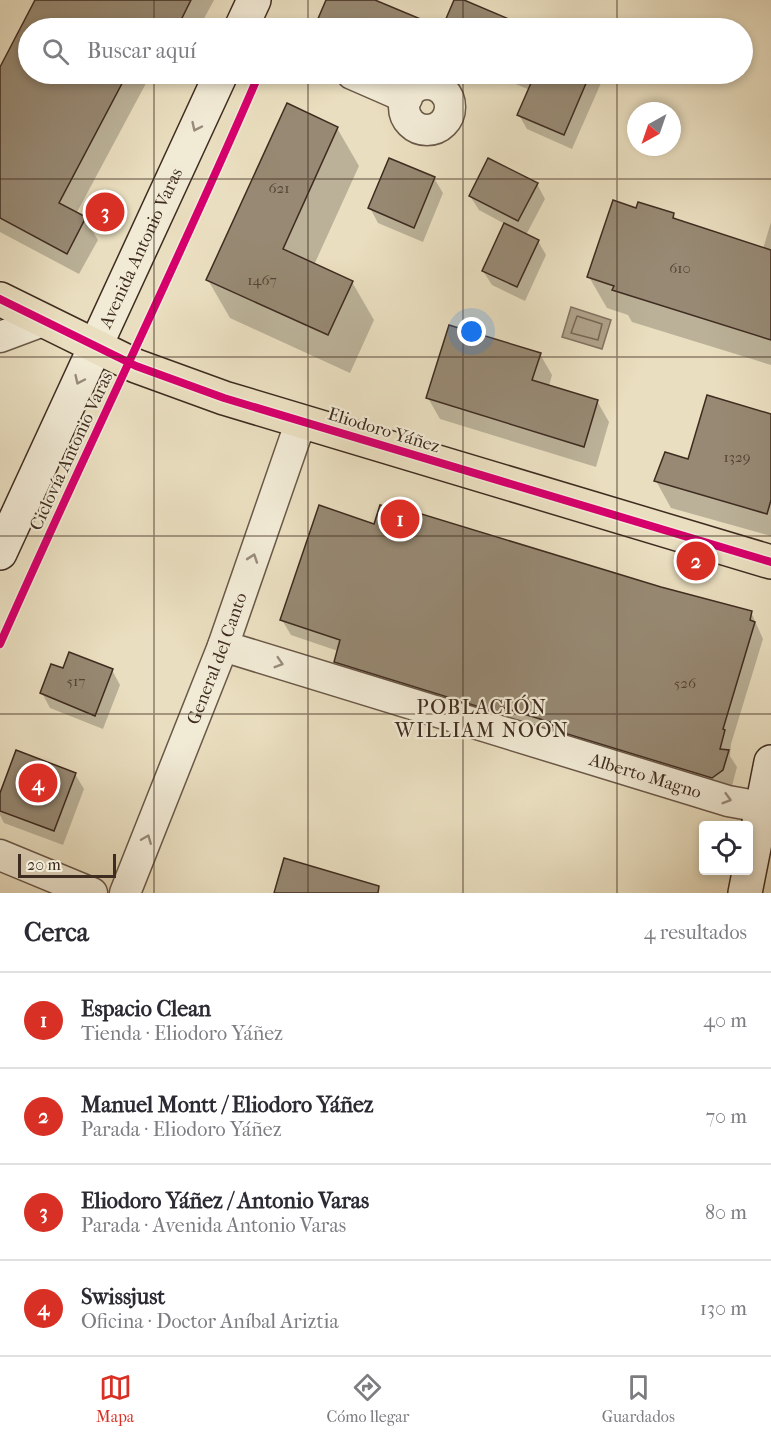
<!DOCTYPE html>
<html lang="es">
<head>
<meta charset="utf-8">
<style>
	:root { --surface:#fff; --page:#f2f2f3; --text:#2b2b33; --muted:#7c7c81; --line:#e1e1e2; --accent:#d93025 }
	body { margin:0; font-family:"IM FELL French Canon",serif; background:var(--page); color:var(--text) }
	.controls { position:absolute; right:18px; bottom:18px; display:grid; overflow:hidden; border-radius:6px; box-shadow:0 3px 9px #0003 }
	.controls button { width:54px; height:54px; display:grid; place-items:center; padding:0; border:0; border-bottom:2px solid var(--line); background:var(--surface); color:var(--text); font:30px sans-serif }
	.compass { position:absolute; left:627px; top:102px; width:54px; height:54px; border-radius:50%; background:var(--surface); box-shadow:0 3px 9px #0003; rotate:220deg }
	.scale { position:absolute; left:18px; bottom:15px; width:98px; box-sizing:border-box; padding-left:6px; border:3px solid #3f2c20; border-top:0; font-size:16px; line-height:21px; white-space:nowrap; color:#3f2c20; -webkit-text-stroke:4px #f1ead5; paint-order:stroke }
	.you { position:absolute; left:472px; top:332px; width:21px; height:21px; margin:-15px; border:4px solid #fff; border-radius:50%; background:#1a73e8; box-shadow:0 0 0 9px #1a73e833 }
	.badge { display:grid; place-items:center; width:39px; height:39px; border-radius:50%; background:var(--accent); color:#fff; font-size:20px; font-weight:700 }
	.pin { position:absolute; translate:-50% -50%; border:3px solid #fff; box-shadow:0 2px 6px #0006 }
	.list { margin:0; padding:0; list-style:none }
	h2 { display:flex; justify-content:space-between; align-items:center; height:78px; margin:0; padding:0 24px; font-size:26px }
	h2 small { font-size:20px; font-weight:400; color:var(--muted) }
	.list li { display:grid; grid-template-columns:39px 1fr auto; gap:18px; align-items:center; box-sizing:border-box; height:96px; padding:0 24px; border-top:2px solid var(--line) }
	.list b { display:block; font-size:22px; white-space:nowrap }
	.list p { margin:0; font-size:20px; white-space:nowrap; color:var(--muted) }
	.list em { font-size:20px; font-style:normal; color:var(--muted) }
	.icon { flex:none; width:33px; height:33px; fill:none; stroke:currentColor; stroke-width:2; stroke-linecap:round; stroke-linejoin:round }
	.map { position:relative; flex:none; width:771px; height:893px; overflow:hidden }
	.search { position:absolute; background:var(--surface); box-shadow:0 3px 9px #0003; left:18px; right:18px; top:18px; height:66px; display:flex; align-items:center; gap:15px; box-sizing:border-box; padding:0 21px; border-radius:33px; color:var(--muted); font-size:22px }
	.sheet { height:462px; background:var(--surface) }
	nav { display:flex; justify-content:space-around; align-items:center; box-sizing:border-box; height:84px; border-top:2px solid var(--line); background:var(--surface); font-size:16px; color:var(--muted) }
	nav a { display:grid; justify-items:center; gap:3px }
	nav .on { color:var(--accent) }
	.map>svg:first-child { display:block }
	.water { fill:#afa189; stroke:#82725f; stroke-width:1.5 }
	.shadow { fill:#0003 }
	.lines { fill:none; stroke-linecap:round; stroke-linejoin:round }
	.shore { stroke:#776654; stroke-width:1.5 }
	.building { fill:#978973; stroke:#3f2c20; stroke-width:1.5 }
	.minor-casing { stroke:#6a5848; stroke-width:33 }
	.secondary-casing { stroke:#3f2c20; stroke-width:36 }
	.primary-casing { stroke:#3f2c20; stroke-width:36 }
	.minor { stroke:#f1ead5; stroke-width:30 }
	.secondary { stroke:#f1ead5; stroke-width:33 }
	.primary { stroke:#e9debf; stroke-width:33 }
	.cycleway-casing { stroke:#f1ead5; stroke-width:11 }
	.cycleway { stroke:#d6006c; stroke-width:8 }
	.oneway { stroke:#988b7a }
	.grid { fill:none; stroke:#3f2c20; stroke-width:1.5; stroke-opacity:0.55 }
	.labels { text-anchor:middle; stroke-width:4.5; stroke-linejoin:round; paint-order:stroke }
	.number-label { font-size:15px; fill:#554335 }
	.street-label { font-size:18px; fill:#3f2c20; stroke:#f1ead5 }
	.neighbourhood-label { font-size:20px; letter-spacing:1.5px; fill:#3f2c20; stroke:#f1ead5 }
</style>
</head>
<body>
<div class="map">
<svg width="771" height="893" viewBox="0 0 771 893">
	<rect width="100%" height="100%" fill="#e9debf"/>
	<filter id="stains"><feTurbulence type="fractalNoise" baseFrequency=".00333" numOctaves="4"/><feColorMatrix values="0 0 0 0 .2 0 0 0 0 .09 0 0 0 0 .02 0 0 0 .5 -.17"/></filter>
	<radialGradient id="worn" r=".72"><stop offset=".6" stop-color="#630" stop-opacity="0"/><stop offset="1" stop-color="#630" stop-opacity=".3"/></radialGradient>
	<!-- water -->
	<path class="water" d="M571 307 611 320 602 349 562 337Z"/>
	<!-- shadow -->
	<path class="shadow" d="M37 0H214L199 28H28V74H151L76 214 85 219 98 240 79 274 0 232V70Z
		M328 0H372L420 21 425 28H316Z
		M456 0H461L526 28H444Z
		M394 74H413L410 80Z
		M492 74H605L572 149 527 129 519 115 530 90Z
		M337 128 359 166 314 265 352 282 374 320 350 373 230 318 208 280Z
		M434 178 443 193 423 242 378 223 370 208Z
		M537 184 545 199 526 235 538 241 546 255 525 301 492 285 483 271 505 224 479 210 470 196Z
		M637 210 673 215 677 221 763 249 771 222V365L632 322 628 315 607 308 589 277Z
		M540 354 552 375 549 386 597 401 609 422 596 467 440 419 428 398Z
		M771 415V536L671 508 656 481Z
		M375 526 660 588 751 612 763 639 731 744 730 756 737 767 732 786 721 793 344 677 335 662 338 651 291 635 282 620Z
		M64 670H112L120 685 103 729 50 708 42 693Z
		M75 774 84 789 63 845 4 823 0 815V797Z"/>
	<g class="lines">
		<!-- shore -->
		<path class="shore" d="M577 316 602 324 598 340 571 333Z"/>
	</g>
	<!-- building -->
	<path class="building" d="M35 0H191L177 28H28V74H127L59 203 86 217 67 254 0 218V67Z
		M326 0H375L442 28 454 0H464L530 28H314Z
		M535 74H590L564 135 517 115Z
		M287 103 338 127 283 249 353 281 328 335 206 280Z
		M389 158 435 177 414 228 368 208Z
		M488 158 538 183 518 221 469 196Z
		M613 200 636 208 638 202 674 213 673 218 771 250V340L612 290 614 286 587 277Z
		M504 223 539 240 517 287 482 271Z
		M449 325 541 353 532 380 598 400 584 447 426 398Z
		M707 395 771 414V500L767 514 654 481 665 452 688 459Z
		M319 505 374 524 380 505 391 508 392 505 661 587 752 611 750 620 755 622 723 729 725 730 720 749 729 750 723 770 712 778 551 729 553 723 501 707 499 713 334 662 340 640 280 620Z
		M69 652 113 669 95 716 40 693 51 664 63 668Z
		M16 750 76 773 54 831 0 811V793Z
		M284 858 379 886 378 893H274Z"/>
	<g class="lines">
		<defs>
			<g id="minor">
				<path d="M352 74 407 98"/>
				<circle cx="427" cy="107" r="23"/>
				<path d="M0 337 43 321"/>
				<path id="s1" d="M223 646 728 801 761 807"/>
				<path d="M0 855 92 893"/>
				<path id="s2" d="M125 893 223 646 301 421"/>
			</g>
			<g id="secondary">
				<path d="M241 28 254 0"/>
				<path id="s3" d="M0 553 221 74"/>
				<path d="M745 893 771 762"/>
			</g>
			<path id="primary" d="M0 299 136 366 224 398 771 562"/>
		</defs>
		<!-- minor casing -->
		<use href="#minor" class="minor-casing"/>
		<!-- secondary casing -->
		<use href="#secondary" class="secondary-casing"/>
		<!-- primary casing -->
		<use href="#primary" class="primary-casing"/>
		<!-- minor -->
		<use href="#minor" class="minor"/>
		<!-- secondary -->
		<use href="#secondary" class="secondary"/>
		<!-- primary -->
		<use href="#primary" class="primary"/>
		<defs>
			<path id="cycleway" d="M0 299 136 366 224 398 771 562
				M0 644C84 453 177 266 259 74"/>
		</defs>
		<!-- cycleway casing -->
		<use href="#cycleway" class="cycleway-casing"/>
		<!-- cycleway -->
		<use href="#cycleway" class="cycleway"/>
	</g>
	<!-- one-way arrows -->
	<defs><path id="oneway-chevron" d="M-2-3.5L2.5 0L-2 3.5" fill="none" stroke-width="1.6" stroke-linecap="round" stroke-linejoin="round" transform="scale(1.5)"/></defs>
	<g class="oneway">
		<use href="#oneway-chevron" transform="translate(196 127) rotate(115)"/>
		<use href="#oneway-chevron" transform="translate(79 380) rotate(115)"/>
		<use href="#oneway-chevron" transform="translate(253 558) rotate(-71)"/>
		<use href="#oneway-chevron" transform="translate(279 663) rotate(17)"/>
		<use href="#oneway-chevron" transform="translate(727 799) rotate(16)"/>
		<use href="#oneway-chevron" transform="translate(147 839) rotate(-68)"/>
	</g>
	<!-- grid -->
	<path class="grid" d="M154 0V28M308 0V28M463 0V28M617 0V28M154 74V893M308 74V893M463 74V893M617 74V893M0 179H771M0 357H771M0 536H771M0 714H771"/>
	<g class="labels">
		<!-- number labels -->
		<g class="number-label">
			<text x="279" y="193">621</text>
			<text x="680" y="273">610</text>
			<text x="262" y="285">1467</text>
			<text x="737" y="462">1329</text>
			<text x="76" y="686">517</text>
			<text x="685" y="688">526</text>
		</g>
		<!-- street labels -->
		<g class="street-label">
			<text dy="6" stroke="none"><textPath href="#s3" startOffset="336">Avenida Antonio Varas</textPath></text>
			<text transform="translate(384 430) rotate(17)" y="6">Eliodoro Yáñez</text>
			<text transform="translate(71 451) rotate(-65)" y="6">Ciclovía Antonio Varas</text>
			<text dy="6" stroke="none"><textPath href="#s2" startOffset="252">General del Canto</textPath></text>
			<text dy="6" stroke="none"><textPath href="#s1" startOffset="442">Alberto Magno</textPath></text>
		</g>
		<!-- neighbourhood labels -->
		<g class="neighbourhood-label">
			<text x="482" y="714">POBLACIÓN<tspan x="482" dy="23">WILLIAM NOON</tspan></text>
		</g>
	</g>
	<rect width="100%" height="100%" filter="url(#stains)"/>
	<rect width="100%" height="100%" fill="url(#worn)"/>
</svg>
<div class="controls">
<button><svg class="icon" aria-label="locate" viewBox="0 0 24 24"><circle cx="12" cy="12" r="6"/><path d="M12 2v4M12 18v4M2 12h4M18 12h4"/></svg></button>
</div>
<svg class="compass" viewBox="-18 -18 36 36"><path d="M0-13l5 13h-10z" fill="#e53935"/><path d="M0 13l5-13h-10z" fill="#7c7c81"/></svg>
<div class="scale">20 m</div>
<div class="you"></div>
<div class="pin badge" style="left:400px;top:519px">1</div>
<div class="pin badge" style="left:696px;top:561px">2</div>
<div class="pin badge" style="left:105px;top:212px">3</div>
<div class="pin badge" style="left:38px;top:783px">4</div>
<div class="search"><svg class="icon" aria-label="search" viewBox="0 0 24 24"><circle cx="10" cy="10" r="6"/><path d="M15 15l6 6"/></svg>Buscar aquí</div>
</div>
<section class="sheet">
<h2>Cerca<small>4 resultados</small></h2>
<ul class="list">
<li><span class="badge">1</span><div><b>Espacio Clean</b><p>Tienda · Eliodoro Yáñez</p></div><em>40 m</em></li>
<li><span class="badge">2</span><div><b>Manuel Montt / Eliodoro Yáñez</b><p>Parada · Eliodoro Yáñez</p></div><em>70 m</em></li>
<li><span class="badge">3</span><div><b>Eliodoro Yáñez / Antonio Varas</b><p>Parada · Avenida Antonio Varas</p></div><em>80 m</em></li>
<li><span class="badge">4</span><div><b>Swissjust</b><p>Oficina · Doctor Aníbal Ariztia</p></div><em>130 m</em></li>
</ul>
</section>
<nav>
<a class="on"><svg class="icon" aria-label="map" viewBox="0 0 24 24"><path d="M3 6l6-2 6 2 6-2v14l-6 2-6-2-6 2zM9 4v14M15 6v14"/></svg>Mapa</a>
<a><svg class="icon" aria-label="directions" viewBox="0 0 24 24"><path d="M12 3l9 9-9 9-9-9zM9 14v-3h6M13 9l2 2-2 2"/></svg>Cómo llegar</a>
<a><svg class="icon" aria-label="saved" viewBox="0 0 24 24"><path d="M7 4h10v16l-5-4-5 4z"/></svg>Guardados</a>
</nav>
</body>
</html>
